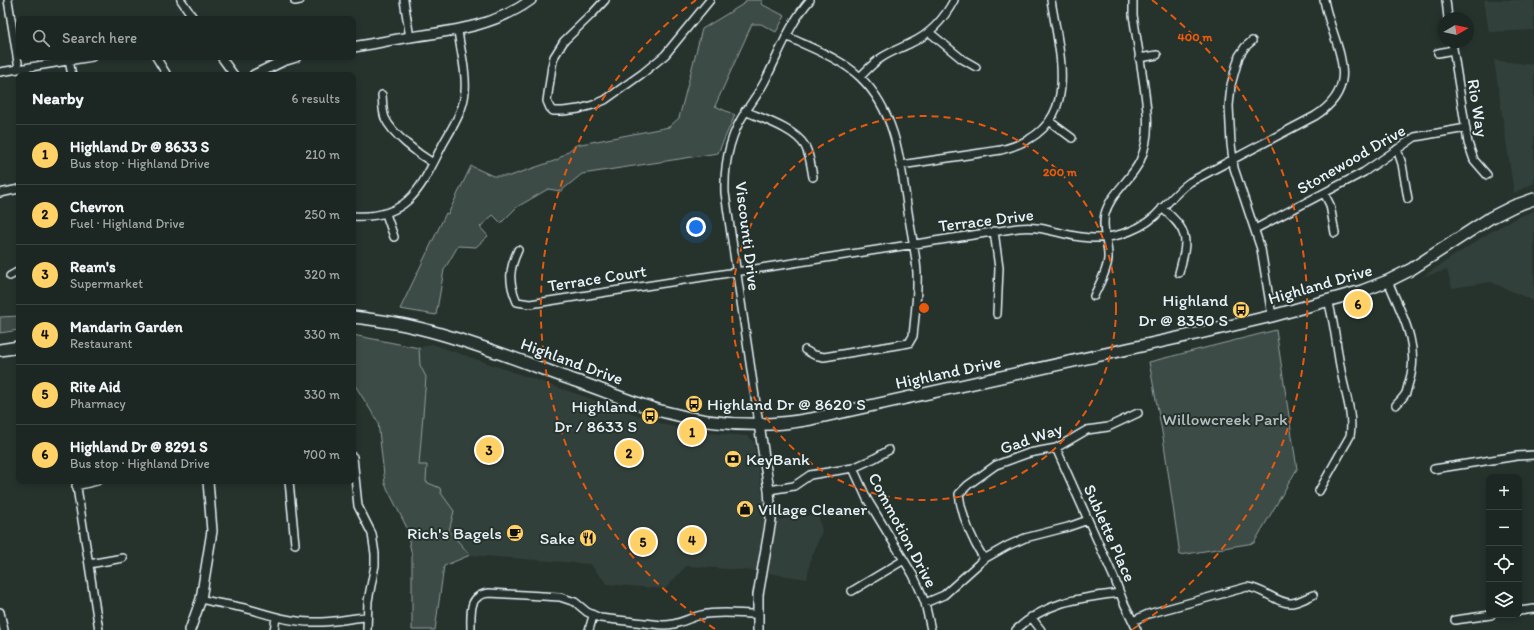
<!DOCTYPE html>
<html lang="en">
<head>
<meta charset="utf-8">
<style>
	:root { --surface:#1c2622; --page:#29322f; --text:#f1f3f6; --muted:#a0a5a5; --line:#3a4340; --accent:#ffd166 }
	body { margin:0; font-family:Itim,sans-serif; background:var(--page); color:var(--text) }
	.controls { position:absolute; right:12px; bottom:12px; display:grid; overflow:hidden; border-radius:8px; box-shadow:0 2px 6px #0003 }
	.controls button { width:36px; height:36px; display:grid; place-items:center; padding:0; border:0; border-bottom:1px solid var(--line); background:var(--surface); color:var(--text); font:20px sans-serif }
	.compass { position:absolute; left:1438px; top:12px; width:36px; height:36px; border-radius:50%; background:var(--surface); box-shadow:0 2px 6px #0003; rotate:81deg }
	.you { position:absolute; left:696px; top:227px; width:14px; height:14px; margin:-10px; border:3px solid #fff; border-radius:50%; background:#1a73e8; box-shadow:0 0 0 6px #1a73e833 }
	.badge { display:grid; place-items:center; width:26px; height:26px; border-radius:50%; background:var(--accent); color:#111; font-size:13px; font-weight:700 }
	.pin { position:absolute; translate:-50% -50%; border:2px solid #fff; box-shadow:0 1px 4px #0006 }
	.list { margin:0; padding:0; list-style:none }
	h2 { display:flex; justify-content:space-between; align-items:center; height:52px; margin:0; padding:0 16px; font-size:17px }
	h2 small { font-size:13px; font-weight:400; color:var(--muted) }
	.list li { display:grid; grid-template-columns:26px 1fr auto; gap:12px; align-items:center; box-sizing:border-box; height:60px; padding:0 16px; border-top:1px solid var(--line) }
	.list b { display:block; font-size:15px; white-space:nowrap }
	.list p { margin:0; font-size:13px; white-space:nowrap; color:var(--muted) }
	.list em { font-size:13px; font-style:normal; color:var(--muted) }
	.icon { flex:none; width:22px; height:22px; fill:none; stroke:currentColor; stroke-width:2; stroke-linecap:round; stroke-linejoin:round }
	.map { position:relative; flex:none; width:1534px; height:630px; overflow:hidden }
	.search { position:absolute; background:var(--surface); box-shadow:0 2px 6px #0003; left:16px; top:16px; width:340px; height:44px; display:flex; align-items:center; gap:10px; box-sizing:border-box; padding:0 14px; border-radius:8px; color:var(--muted); font-size:15px }
	.panel { position:absolute; background:var(--surface); box-shadow:0 2px 6px #0003; left:16px; top:72px; width:340px; height:412px; border-radius:8px }
	.map>svg:first-child { display:block }
	.built { fill:#333f3a }
	.green { fill:#3e4b47; stroke:#939ea0 }
	.lines { fill:none; stroke-linecap:round; stroke-linejoin:round }
	.minor-casing { stroke:#e8f1f8; stroke-width:10 }
	.tertiary-casing { stroke:#e8f1f8; stroke-width:12 }
	.primary-casing { stroke:#e8f1f8; stroke-width:14 }
	.minor { stroke:#26332d; stroke-width:7 }
	.tertiary { stroke:#26332d; stroke-width:9 }
	.primary { stroke:#26332d; stroke-width:11 }
	.ring { fill:none; stroke:#e8590c; stroke-width:2; stroke-dasharray:7 5 }
	.labels { text-anchor:middle; stroke-width:4; stroke-linejoin:round; paint-order:stroke }
	.street-label { font-size:17px; fill:#e8f1f8; stroke:#26332d }
	.poi-label { font-size:17px; fill:#e8f1f8; stroke:#26332d; text-anchor:end }
	.park-label { font-size:17px; fill:#b5bfc3; stroke:#26332d }
	.centre { fill:#e8590c; stroke:#26332d; stroke-width:2 }
	.ring-label { font-size:12px; text-anchor:middle; font-weight:bold; fill:#e8590c; stroke:#26332d; stroke-width:4; stroke-linejoin:round; paint-order:stroke }
</style>
</head>
<body>
<div class="map">
<svg width="1534" height="630" viewBox="0 0 1534 630">
	<rect width="100%" height="100%" fill="#26332d"/>
	<filter id="ink" filterUnits="userSpaceOnUse"><feTurbulence type="fractalNoise" baseFrequency=".025" numOctaves="2"/><feDisplacementMap in="SourceGraphic" scale="8" xChannelSelector="R" yChannelSelector="G"/><feConvolveMatrix kernelMatrix="1 2 1 2 8 2 1 2 1" color-interpolation-filters="sRGB"/></filter>
	<g filter="url(#ink)">
		<!-- built -->
		<path class="built" d="M1484 0H1534V30L1489 32Z
			M1494 60 1534 65V183L1514 193Z
			M1534 211V301L1491 282 1452 288 1447 270 1422 277 1492 231 1518 217Z
			M432 344 666 425 696 432 748 436 750 438 754 443 765 512 763 533 756 571 686 566 665 589 607 584 590 564 470 555 449 531 454 511 441 493 425 482 427 466 419 465 426 377 420 365 419 348Z
			M818 514 822 531 810 562 807 579 767 573 777 520Z"/>
		<!-- green -->
		<path class="green" d="M746 0H763L761 4 785 16 776 32 761 24H752L715 106 735 115 718 153 582 174 561 191 548 189 517 207 501 223 493 215 480 227 488 236 476 247 458 246 444 270 436 315 400 309 446 213 448 214 471 166 493 176H510L557 160 576 145 669 127 679 118 702 29 745 3Z
			M19 316V330L0 333V317Z
			M1276 330 1297 469 1254 543 1180 555 1163 437 1149 362Z
			M353 335 419 348 420 365 426 377 419 465H427L426 482 440 488 441 493 454 511 449 531 470 555 444 566 435 630H412V556L406 526 385 484 378 422 353 382Z"/>
		<g class="lines">
			<defs>
				<path id="minor" d="M8 0 19 69
					M181 0 194 19
					M404 0 410 38
					M605 0 593 13 564 41 554 57 552 66 547 101 550 108 553 111H563L579 109 593 105 605 100 643 73 665 55 710 0
					M1446 0 1448 18
					M295 1 300 0
					M929 32 962 59 976 67
					M786 36C811 48 840 58 860 77 897 112 901 165 908 212 911 232 916 253 917 273 918 294 915 316 913 336L909 343 824 357 814 355 805 350
					M1252 41 1245 47 1239 56 1231 85 1229 106 1231 144 1234 168 1261 249 1272 316
					M1452 42 1468 143 1474 160 1487 175
					M1438 53 1453 50
					M156 57 167 75
					M221 57 234 75
					M1139 58 1157 55
					M69 61 72 75
					M0 72 92 57
					M860 77C867 70 873 63 881 58 890 52 901 48 911 43 931 34 944 19 954 0
					M382 95C383 103 382 110 385 118 392 134 418 154 433 163
					M745 111C763 119 795 129 805 146 810 155 811 166 813 177
					M1049 121 1072 138
					M1397 149 1402 164 1408 199
					M901 165 1001 150C1083 130 1061 62 1051 0
					M0 193 19 189
					M1324 193 1330 205 1335 233
					M1162 208C1190 232 1188 239 1179 273
					M386 214 394 237
					M353 216C409 220 421 187 443 144 452 128 464 110 465 91 467 71 460 50 458 30
					M1255 229 1364 172 1415 137 1466 128
					M994 231 999 268 997 314
					M518 250C509 269 508 282 517 302L530 304 1018 228C1043 225 1057 234 1081 237 1106 241 1136 233 1155 216 1167 204 1177 191 1190 182L1315 116C1366 84 1332 44 1324 0
					M10 276 19 271
					M1388 281C1401 313 1421 346 1409 382 1408 385 1407 390 1406 393 1403 398 1399 402 1396 405
					M1094 296C1099 284 1107 272 1108 259 1109 244 1101 229 1105 214 1110 194 1131 180 1140 161 1153 132 1146 102 1142 72 1139 53 1136 34 1133 15V0
					M759 424 725 193C724 164 729 136 746 111 753 100 761 90 767 77 780 51 790 23 810 0
					M1056 448 1115 580 1123 601 1137 630
					M353 457 358 506 372 534 375 554V565L368 601 367 630
					M853 468 867 499 913 575 920 590 925 603 931 630
					M1434 469 1517 456 1534 455
					M76 481 99 630
					M289 481 295 544
					M76 486 97 481
					M769 490 794 486 810 475 853 468 875 458 889 450
					M1319 491 1350 436C1353 420 1348 401 1344 385 1337 357 1336 328 1328 300
					M984 559C971 538 962 518 959 494L968 485 996 465 1029 453 1056 448 1087 430 1108 427 1138 413
					M89 564 123 558
					M852 591 904 560
					M201 599C218 604 235 605 252 610 273 616 291 622 312 622 331 623 349 618 367 617
					M925 603 944 595 984 559 1007 546 1025 538 1068 527 1088 520
					M1519 611 1534 609
					M0 612 4 630
					M1031 617 1041 630
					M1455 620 1491 615
					M1133 621 1148 614 1247 587C1263 588 1277 604 1292 603 1299 602 1306 598 1313 595
					M274 630 276 618
					M471 630C471 613 468 595 489 593L560 597 575 602 587 612 600 618 662 625C677 626 688 618 701 615 719 611 739 614 758 614
					M589 630 593 616
					M1016 630C1047 601 1079 598 1120 593"/>
				<path id="tertiary" d="M353 47C372 44 391 40 410 37 453 31 495 26 531 0
					M254 75 283 61 296 57
					M190 630 201 599 212 531 208 481
					M758 630V595L771 520 769 490 759 424"/>
				<path id="primary" d="M353 317C379 320 405 324 430 331 479 344 526 363 573 380 604 390 634 404 665 412 712 425 763 428 811 419L1200 333 1272 316 1362 291 1388 281 1410 270 1490 218 1514 206 1534 199
					M0 350 19 347"/>
			</defs>
			<!-- minor casing -->
			<use href="#minor" class="minor-casing"/>
			<!-- tertiary casing -->
			<use href="#tertiary" class="tertiary-casing"/>
			<!-- primary casing -->
			<use href="#primary" class="primary-casing"/>
			<!-- minor -->
			<use href="#minor" class="minor"/>
			<!-- tertiary -->
			<use href="#tertiary" class="tertiary"/>
			<!-- primary -->
			<use href="#primary" class="primary"/>
		</g>
	</g>
	<!-- distance rings -->
	<g class="ring">
		<circle cx="924" cy="308" r="192"/>
		<path d="M715 629A383 383 0 0 1 696 0M1152 0A383 383 0 0 1 1133 629"/>
	</g>
	<!-- icons -->
	<defs>
		<symbol id="bus-disc" viewBox="-11 -11 22 22"><circle r="9.5" fill="#ffd166" stroke="#26332d"/><path d="M-5-6H5V4H4V6H2V4H-2V6H-4V4H-5ZM-3.5-4V0h7V-4ZM-3.5 1.2v1.5H-2V1.2ZM2 1.2v1.5H3.5V1.2Z" fill="#111"/></symbol>
		<symbol id="bank-disc" viewBox="-11 -11 22 22"><circle r="9.5" fill="#ffd166" stroke="#26332d"/><path d="M-6-4H6V4H-6ZM0-2.3a2.3 2.3 0 1 0 0 4.6a2.3 2.3 0 1 0 0-4.6Z" fill="#111"/></symbol>
		<symbol id="shop-disc" viewBox="-11 -11 22 22"><circle r="9.5" fill="#ffd166" stroke="#26332d"/><path d="M-5-2.5h2.3a2.7 3.5 0 0 1 5.4 0H5L5.5 6h-11ZM-1.5-2.5h3a1.5 2.3 0 0 0-3 0Z" fill="#111"/></symbol>
		<symbol id="cafe-disc" viewBox="-11 -11 22 22"><circle r="9.5" fill="#ffd166" stroke="#26332d"/><path d="M-5.5-4.5H6V0H3Q3 3.5 0 3.5H-2.5Q-5.5 3.5-5.5 0ZM3-3.2v2h1.7v-2ZM-6 4.5H4V6H-6Z" fill="#111"/></symbol>
		<symbol id="restaurant-disc" viewBox="-11 -11 22 22"><circle r="9.5" fill="#ffd166" stroke="#26332d"/><path d="M-5-6h1v4h1v-4h1v4h1v-4h1v5L-1.5 .5V6h-2V.5L-5-1ZM5-6V6H3V1.5H1.5Q1.5-4 5-6Z" fill="#111"/></symbol>
	</defs>
	<g fill-rule="evenodd">
		<use href="#bus-disc" x="1231" y="300" width="20" height="20"/>
		<use href="#bus-disc" x="684" y="394" width="20" height="20"/>
		<use href="#bus-disc" x="640" y="406" width="20" height="20"/>
		<use href="#bank-disc" x="723" y="449" width="20" height="20"/>
		<use href="#shop-disc" x="735" y="499" width="20" height="20"/>
		<use href="#cafe-disc" x="505" y="523" width="20" height="20"/>
		<use href="#restaurant-disc" x="578" y="528" width="20" height="20"/>
	</g>
	<g class="labels">
		<!-- street labels -->
		<g class="street-label">
			<text transform="translate(1478 108) rotate(81)" y="6">Rio Way</text>
			<text transform="translate(1351 159) rotate(-30)" y="6">Stonewood Drive</text>
			<text transform="translate(986 220) rotate(-7)" y="6">Terrace Drive</text>
			<text transform="translate(748 236) rotate(83)" y="6">Viscounti Drive</text>
			<text transform="translate(597 278) rotate(-9)" y="6">Terrace Court</text>
			<text transform="translate(1320 284) rotate(-16)" y="6">Highland Drive</text>
			<text transform="translate(572 361) rotate(20)" y="6">Highland Drive</text>
			<text transform="translate(948 372) rotate(-12)" y="6">Highland Drive</text>
			<text transform="translate(1031 438) rotate(-19)" y="6">Gad Way</text>
			<text transform="translate(903 530) rotate(62)" y="6">Commotion Drive</text>
			<text transform="translate(1110 533) rotate(66)" y="6">Sublette Place</text>
		</g>
		<!-- poi labels -->
		<g class="poi-label">
			<text x="1228" y="306">Highland<tspan x="1228" dy="20">Dr @ 8350 S</tspan></text>
			<text x="707" y="410" text-anchor="start">Highland Dr @ 8620 S</text>
			<text x="637" y="412">Highland<tspan x="637" dy="20">Dr / 8633 S</tspan></text>
			<text x="746" y="465" text-anchor="start">KeyBank</text>
			<text x="758" y="515" text-anchor="start">Village Cleaner</text>
			<text x="502" y="539">Rich's Bagels</text>
			<text x="575" y="544">Sake</text>
		</g>
		<!-- park labels -->
		<g class="park-label">
			<text x="1225" y="425">Willowcreek Park</text>
		</g>
	</g>
	<circle cx="924" cy="308" r="6" class="centre"/>
	<g class="ring-label">
		<text x="1195" y="41">400 m</text>
		<text x="1060" y="176">200 m</text>
	</g>
</svg>
<div class="controls">
<button>+</button>
<button>−</button>
<button><svg class="icon" aria-label="locate" viewBox="0 0 24 24"><circle cx="12" cy="12" r="6"/><path d="M12 2v4M12 18v4M2 12h4M18 12h4"/></svg></button>
<button><svg class="icon" aria-label="layers" viewBox="0 0 24 24"><path d="M12 4l9 5-9 5-9-5zM3 14l9 5 9-5"/></svg></button>
</div>
<svg class="compass" viewBox="-18 -18 36 36"><path d="M0-13l5 13h-10z" fill="#e53935"/><path d="M0 13l5-13h-10z" fill="#a0a5a5"/></svg>
<div class="you"></div>
<div class="pin badge" style="left:692px;top:432px">1</div>
<div class="pin badge" style="left:629px;top:453px">2</div>
<div class="pin badge" style="left:489px;top:450px">3</div>
<div class="pin badge" style="left:692px;top:540px">4</div>
<div class="pin badge" style="left:643px;top:542px">5</div>
<div class="pin badge" style="left:1358px;top:304px">6</div>
<div class="search"><svg class="icon" aria-label="search" viewBox="0 0 24 24"><circle cx="10" cy="10" r="6"/><path d="M15 15l6 6"/></svg>Search here</div>
<section class="panel">
<h2>Nearby<small>6 results</small></h2>
<ul class="list">
<li><span class="badge">1</span><div><b>Highland Dr @ 8633 S</b><p>Bus stop · Highland Drive</p></div><em>210 m</em></li>
<li><span class="badge">2</span><div><b>Chevron</b><p>Fuel · Highland Drive</p></div><em>250 m</em></li>
<li><span class="badge">3</span><div><b>Ream's</b><p>Supermarket</p></div><em>320 m</em></li>
<li><span class="badge">4</span><div><b>Mandarin Garden</b><p>Restaurant</p></div><em>330 m</em></li>
<li><span class="badge">5</span><div><b>Rite Aid</b><p>Pharmacy</p></div><em>330 m</em></li>
<li><span class="badge">6</span><div><b>Highland Dr @ 8291 S</b><p>Bus stop · Highland Drive</p></div><em>700 m</em></li>
</ul>
</section>
</div>
</body>
</html>
